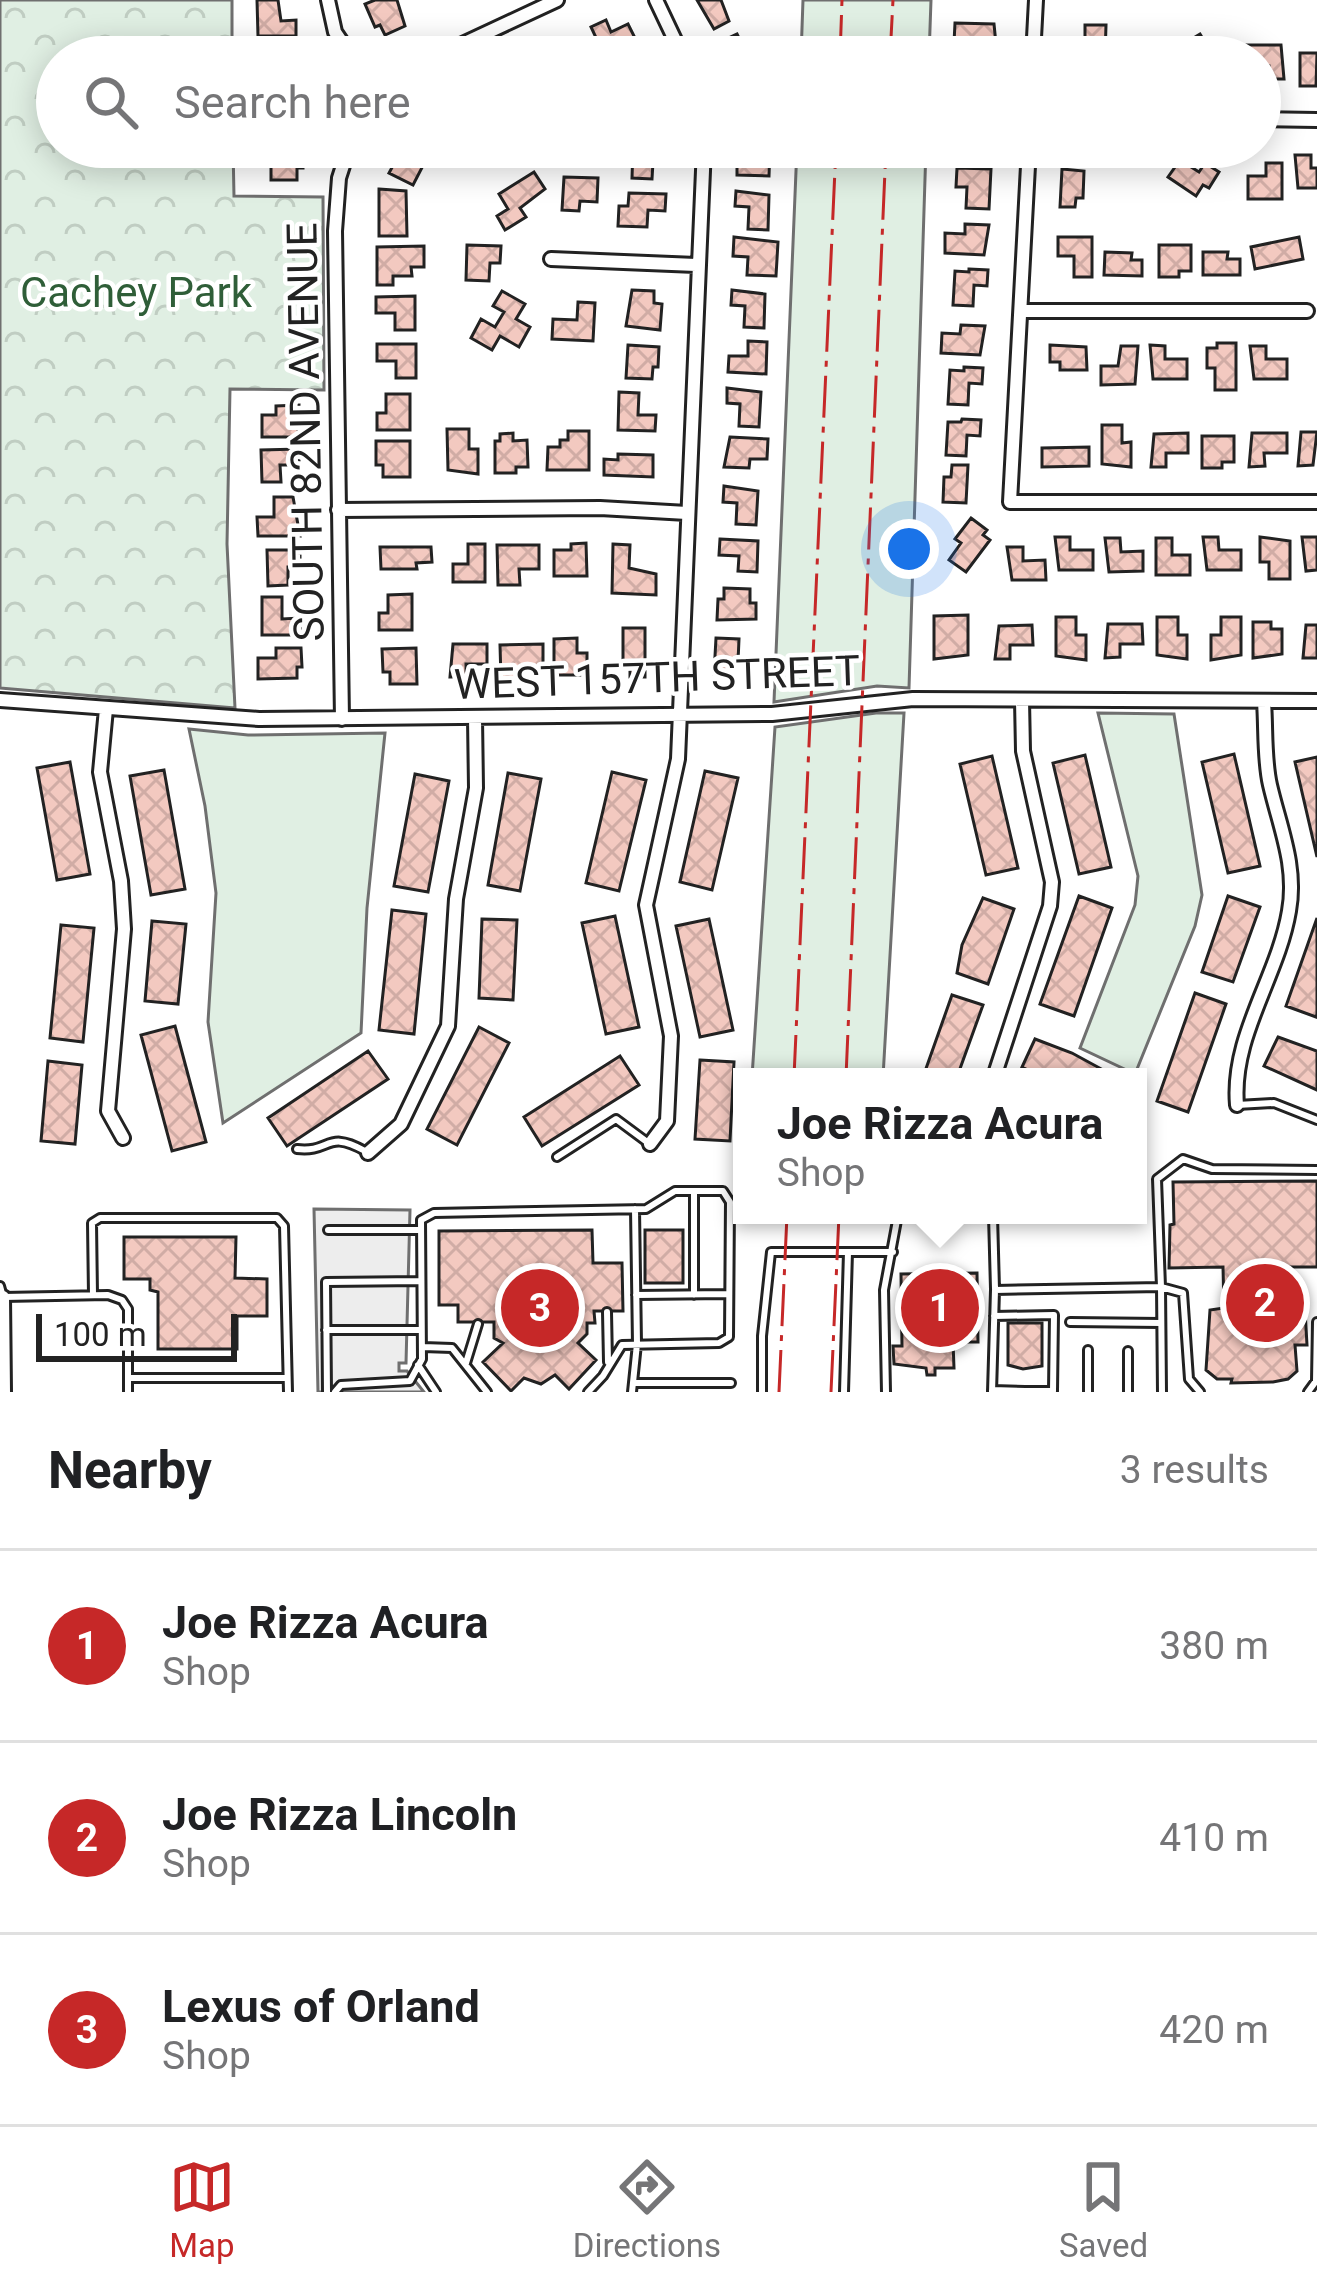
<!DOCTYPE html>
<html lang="en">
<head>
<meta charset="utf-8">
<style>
	:root { --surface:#fff; --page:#f2f2f2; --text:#202124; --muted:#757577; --line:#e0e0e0; --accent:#c62828 }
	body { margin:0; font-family:Roboto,sans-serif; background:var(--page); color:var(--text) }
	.scale { position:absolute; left:36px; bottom:30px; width:201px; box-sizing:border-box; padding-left:12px; border:6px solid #222; border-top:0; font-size:33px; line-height:42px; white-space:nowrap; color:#222; -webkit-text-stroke:9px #fff; paint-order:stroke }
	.you { position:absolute; left:909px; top:549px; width:42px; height:42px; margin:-30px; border:9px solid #fff; border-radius:50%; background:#1a73e8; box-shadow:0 0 0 18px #1a73e833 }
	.badge { display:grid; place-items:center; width:78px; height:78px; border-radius:50%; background:var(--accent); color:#fff; font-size:39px; font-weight:700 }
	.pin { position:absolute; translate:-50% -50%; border:6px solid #fff; box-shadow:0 3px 12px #0006 }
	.popup { position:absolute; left:733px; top:1068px; width:414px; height:156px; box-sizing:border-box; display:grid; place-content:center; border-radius:0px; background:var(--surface); filter:drop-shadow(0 3px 9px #0005); font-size:39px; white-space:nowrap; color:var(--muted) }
	.popup b { font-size:45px; color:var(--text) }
	.popup::after { content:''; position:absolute; left:50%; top:100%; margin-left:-24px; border:24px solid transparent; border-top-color:var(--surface) }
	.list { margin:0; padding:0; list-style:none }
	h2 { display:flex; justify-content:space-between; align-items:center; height:156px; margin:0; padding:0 48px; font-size:51px }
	h2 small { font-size:39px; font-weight:400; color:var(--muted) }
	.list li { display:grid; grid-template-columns:78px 1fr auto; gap:36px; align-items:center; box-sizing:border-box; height:192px; padding:0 48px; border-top:3px solid var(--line) }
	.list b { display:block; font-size:45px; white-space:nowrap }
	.list p { margin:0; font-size:39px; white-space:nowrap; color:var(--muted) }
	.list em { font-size:39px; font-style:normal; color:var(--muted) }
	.icon { flex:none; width:66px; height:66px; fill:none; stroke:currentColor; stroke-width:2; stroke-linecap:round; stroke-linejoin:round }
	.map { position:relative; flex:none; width:1317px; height:1392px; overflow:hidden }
	.search { position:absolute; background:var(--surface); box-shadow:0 6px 30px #0003; left:36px; right:36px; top:36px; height:132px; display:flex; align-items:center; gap:30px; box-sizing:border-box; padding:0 42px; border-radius:66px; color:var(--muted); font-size:45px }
	.sheet { height:732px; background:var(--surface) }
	nav { display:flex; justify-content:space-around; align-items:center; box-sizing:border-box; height:168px; border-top:3px solid var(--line); background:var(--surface); font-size:33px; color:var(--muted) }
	nav a { display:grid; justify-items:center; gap:6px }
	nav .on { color:var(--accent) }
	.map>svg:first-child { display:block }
	.green { fill:#e0efe3; stroke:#6f6f6f; stroke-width:3 }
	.forest { fill:url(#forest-crowns); stroke:#6f6f6f; stroke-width:3 }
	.parking { fill:#ededed; stroke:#6f6f6f; stroke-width:3 }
	.building { fill:url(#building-cross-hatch); stroke:#222; stroke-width:3 }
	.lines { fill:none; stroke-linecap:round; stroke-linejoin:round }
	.service-casing { stroke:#222; stroke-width:12 }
	.minor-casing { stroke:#222; stroke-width:18 }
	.service { stroke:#fff; stroke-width:6 }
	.minor { stroke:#fff; stroke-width:12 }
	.power { stroke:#c62828; stroke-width:3; stroke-dasharray:42 9 6 9; stroke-linecap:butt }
	.labels { text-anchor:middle; stroke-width:9; stroke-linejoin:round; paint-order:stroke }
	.park-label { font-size:42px; fill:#2f5e38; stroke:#fff }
	.street-label { font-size:42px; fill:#222; stroke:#fff }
</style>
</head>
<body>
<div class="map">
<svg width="1317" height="1392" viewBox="0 0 1317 1392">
	<defs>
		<pattern id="forest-crowns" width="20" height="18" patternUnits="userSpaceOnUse" patternTransform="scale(3)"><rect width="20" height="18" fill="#e0efe3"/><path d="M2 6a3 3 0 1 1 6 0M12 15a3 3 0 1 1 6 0" fill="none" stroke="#c0cdc2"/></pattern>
		<pattern id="building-cross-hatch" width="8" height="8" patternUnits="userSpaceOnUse" patternTransform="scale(3)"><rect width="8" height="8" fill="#f3c9c0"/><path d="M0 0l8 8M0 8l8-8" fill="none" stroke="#d0aca5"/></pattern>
	</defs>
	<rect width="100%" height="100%" fill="#fff"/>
	<!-- green -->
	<path class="green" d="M803 0H931L929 57H801Z
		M797 147H926L909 688 877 686 774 702Z
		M876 713H904L883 1077H752L775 727Z
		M1098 713 1174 714 1202 895 1195 926 1135 1074 1080 1048 1135 905 1138 876Z
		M189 729 248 735 385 733 367 908 361 1033 223 1123 208 1022 216 893 205 806Z"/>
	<!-- forest -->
	<path class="forest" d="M0 0H232V57H57V147H233L234 196 323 197 324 390 230 389 227 544 235 708 0 688Z"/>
	<!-- parking -->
	<path class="parking" d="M314 1209 410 1210 406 1363H399V1371H407L424 1392H318Z"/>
	<!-- building -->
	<path class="building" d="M257 0H278L281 21 296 20V36H258Z
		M375 0H397L405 26 385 35 380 25 375 27 365 4Z
		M697 0H721L729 21 714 29Z
		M606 20 611 32 628 24 637 42 605 57 591 27Z
		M955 23 994 24 997 54 973 53V44L954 43Z
		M1085 25H1106L1105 57H1066L1067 40 1085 41Z
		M737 34 746 52 751 50 754 57H720L724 54 718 43Z
		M1200 34 1214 57H1189L1182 45Z
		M1247 45H1281L1284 79H1269V66H1260V57H1247Z
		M1300 53H1317L1316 86H1300Z
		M303 147V168H297V180H271V148Z
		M395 147H411L428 156 413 185 389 173 395 162 389 159Z
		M633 147H669L668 162H653L652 179 632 178Z
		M744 147H770L769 176 737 175V155H744Z
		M1295 155H1311V168H1317V188H1298Z
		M1180 160 1199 172 1205 163 1219 172 1209 188 1203 185 1196 196 1168 177Z
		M1266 163H1282V199H1248V176H1266Z
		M957 168 991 169 989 209 966 208 967 187H956Z
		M1062 169 1084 171 1083 198H1076L1075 207H1060Z
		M534 172 545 189 520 208 526 217 505 230 497 216 508 209 499 194Z
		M564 177 598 178 597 202 580 201 579 211 562 210Z
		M379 189 406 191 407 236H379Z
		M736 191 769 195 768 230 748 229 749 207 735 206Z
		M629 193 666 194 665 211 648 210 647 227 618 226 619 206H628Z
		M965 224 989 225 984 255 945 253V233L965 234Z
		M734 237 778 242 776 276 747 275 748 257 733 256Z
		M1058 237H1092V277H1074V256H1058Z
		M1299 237 1303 259 1255 269 1251 247Z
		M467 245 501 246 500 263H490L489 281 466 280Z
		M1159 245H1191V271H1179V277H1159Z
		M424 246V267H411L412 276H393V285H377V247Z
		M1105 252 1132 253 1131 260H1142V276L1104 275Z
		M1203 252H1228L1227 259H1240V275H1203Z
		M969 269 988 270 987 286 974 285 973 306 953 305 955 271 969 272Z
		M632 290 654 291V303L662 304 660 330 626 326Z
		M732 290 765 294 764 328 744 327 745 306 731 305Z
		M502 291 525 304 516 319 530 327 519 347 500 336 492 350 471 338 481 319 495 327 504 312 493 306Z
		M415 296V330H395V313H376V297Z
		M578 302 595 303 593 341 552 339 553 319 577 320Z
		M961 325 985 326 980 355 941 353 942 333 960 334Z
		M748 341 767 342 766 374 728 372 729 356H748Z
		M1217 343H1236V390H1215V368H1207V348H1217Z
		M377 344H416V378H396V361H377Z
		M628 345 659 347 658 367H653L652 379 626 378Z
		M1050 345 1086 347 1087 370H1060V362H1050Z
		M1150 345 1165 346V359H1187V379H1153Z
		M1121 346H1138L1135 384 1101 385V366H1118Z
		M1250 346H1266V359H1287V379H1254Z
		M964 367 983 368 982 384 969 383 968 405 948 404 950 370 964 371Z
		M727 388 761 392 759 427 739 426 740 404 727 403Z
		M619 392 639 393 638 415H656L655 431 618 430Z
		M386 394H410V430H377V413H386Z
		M299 405 298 437H262V415H276V406Z
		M962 419 981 420 980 436 967 435 966 456 946 455 948 422H961Z
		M1102 425H1122V443L1131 442V467L1102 464Z
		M447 429H469V449H478V474L448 470Z
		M568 431H589V470H547L548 447H560V440H568Z
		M1301 432H1317L1313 465 1298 466Z
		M513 433V441L527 440 528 467H516V473H495V441H500V434Z
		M1188 433V453H1166V467H1151L1154 434Z
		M1252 433H1287V453H1264L1265 466 1249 467Z
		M1202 436H1234V462H1222V468H1202Z
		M730 437 768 439 767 459H750L749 468 724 467Z
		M376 441H410V477H383V465H376Z
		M1089 447V466L1042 467V448Z
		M299 449V465H280L281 482H262L261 450Z
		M618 454 653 455V477L604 475V459L618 460Z
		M952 465H968L966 503 943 502 944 477H951Z
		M724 486 758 491 756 525 736 524 737 503 723 502Z
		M274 497H293L300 536H258L257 517H274Z
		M971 518 987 530 983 535 990 540 966 572 949 560 961 543 955 539Z
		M1055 537H1070V550H1093V570H1059Z
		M1203 537H1218L1219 550H1241V570H1207Z
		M1260 537 1290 541V579H1269V562H1260Z
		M1302 537H1317V570L1306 571Z
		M1105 538H1120L1121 552 1143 551V571L1109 572Z
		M1156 538H1172V555H1190V575H1156Z
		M720 539 758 541 757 572 738 571 739 556 719 555Z
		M586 543 587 576H554V550H571V544Z
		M468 544H485V582H453V564H468Z
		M613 544 630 545 629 568 656 574V595L612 593Z
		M497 545H539V569H519L520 585H498Z
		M380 547H431L432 562 416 563 417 569H381Z
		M1007 547H1023V561L1045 560 1046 580H1012Z
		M267 550H300V567H288V585L268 586Z
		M724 588 750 589V603H756V619L717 620 718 599H724Z
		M412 594V630H379V613H388V595Z
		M262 597H282V619L300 618V635H262Z
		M968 615V655L934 659V616Z
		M1056 617H1076V635H1086V660L1056 656Z
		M1157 617H1178V635H1187V659L1157 655Z
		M1221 617H1241V655L1211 660V635H1221Z
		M1253 622H1271V629H1282V654L1253 658Z
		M1108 624H1142L1143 644H1120V657L1105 658Z
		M1032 625 1033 645H1010V659H995L999 626Z
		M1306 625H1317V658H1303Z
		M623 628H645V677H630V663H623Z
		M577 638V653H587V675H554V639Z
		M716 638 739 639 738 662H731V675L714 674Z
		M453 644H487V664H466V677H450Z
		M543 644V666H523V678L501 679 500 645Z
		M276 648H301L302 667H297V678L258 679V658H276Z
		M416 648 417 684H390V672H383L382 649Z
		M1234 754 1260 866 1228 873 1202 762Z
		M1085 755 1111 867 1079 874 1053 763Z
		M992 756 1018 868 986 875 960 764Z
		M1317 757V857L1295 762Z
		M70 762 90 874 57 880 37 768Z
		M164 770 185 889 151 895 130 776Z
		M705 771 738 778 712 890 680 882Z
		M612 772 646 780 619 891 586 883Z
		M508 773 541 779 520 891 488 885Z
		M415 774 449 781 428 892 394 886Z
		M1079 896 1112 908 1074 1016 1040 1004Z
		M1228 896 1260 907 1233 982 1202 972Z
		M983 898 1014 909 988 984 957 973 962 945Z
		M392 910 426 914 414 1034 379 1030Z
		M615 916 639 1027 606 1034 582 923Z
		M1317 918V1014L1316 1017 1286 1006Z
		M482 919 517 920 513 1000 479 998Z
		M709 919 733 1030 700 1037 676 926Z
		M152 921 186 924 178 1004 145 1001Z
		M61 925 94 928 83 1042 50 1038Z
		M1195 993 1226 1004 1188 1112 1157 1101Z
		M952 995 983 1005 957 1077H923Z
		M175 1026 206 1142 172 1151 141 1035Z
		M479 1027 509 1043 457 1145 427 1129Z
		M1278 1037 1317 1051V1090L1264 1066Z
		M1035 1039 1072 1053 1116 1077H1042L1022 1067Z
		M368 1051 388 1079 287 1146 268 1118Z
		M620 1056 639 1085 542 1146 524 1117Z
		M700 1060 734 1062 730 1141 695 1139Z
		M48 1061 82 1065 75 1144 41 1141Z
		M1317 1181V1267H1290V1309L1305 1310 1307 1345H1295L1297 1371 1288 1379 1273 1382 1231 1383 1232 1379H1217L1206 1370 1210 1310 1224 1308 1223 1267 1169 1268 1170 1225 1174 1224 1173 1182Z
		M592 1230 593 1263H622L623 1311H594L595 1323H587V1334L578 1343 596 1360 569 1389 555 1375 541 1384 524 1378 511 1391 483 1362 503 1343 494 1338V1322H458V1305H439V1231Z
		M645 1230H683V1283H645Z
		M124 1237H236L235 1278 267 1279V1316H237V1349H158V1292L150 1290V1279H124Z
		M977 1273 978 1342H953L954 1368H935V1375H927L926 1368 894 1364 893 1346H902L901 1274Z
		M1008 1323H1042V1366L1023 1369 1008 1365Z"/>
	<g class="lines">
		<defs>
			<path id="service" d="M1237 1105 1274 1103 1317 1120
				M297 1149C331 1153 326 1129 365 1151
				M557 1157 616 1119 647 1142
				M694 1191V1295
				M993 1215 995 1289
				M328 1230H420
				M0 1286 3 1297 108 1295 122 1300 128 1309V1392
				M93 1295 92 1223 100 1218H277L284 1226 288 1392
				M636 1295 728 1294
				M607 1312 608 1362
				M994 1316 1054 1315 1053 1391H1026
				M1070 1322 1161 1323
				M326 1330H421
				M423 1347 452 1348 487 1392
				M1128 1351V1392
				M466 1363 478 1324
				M418 1365 436 1392
				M128 1378H286
				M633 1383H731
				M992 1390 1025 1391
				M327 1392 326 1282 421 1281
				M335 1392 341 1385 410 1381 422 1359 421 1220 434 1213 646 1209 675 1191H723L730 1202 729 1337 719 1343 622 1345 603 1376 588 1392
				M632 1392 637 1344 635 1209
				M762 1392V1336L771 1252H893
				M844 1392 848 1252
				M886 1392 884 1290 898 1215
				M992 1392 995 1290 1161 1287 1157 1179 1183 1159 1212 1169 1317 1170
				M1088 1392V1350
				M1162 1392 1161 1287 1183 1293 1189 1379 1200 1392
				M1308 1392 1316 1381 1317 1322"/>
			<path id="minor" d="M328 0 335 32 352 57
				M656 0 683 57
				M435 57 557 0
				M1033 57 1036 0
				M1260 119 1317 120
				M1029 147 1010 502H1317
				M551 259 696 265
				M1021 311H1307
				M338 510 600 508 687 513
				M0 700 259 719 772 714 913 699 1317 701
				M106 709 100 772 121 881 124 929 108 1111 123 1138
				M342 719 335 231 339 178 349 147
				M994 1077 1050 906 1052 882 1023 751 1022 700
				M1237 1105C1231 1036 1278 977 1289 911 1297 866 1280 828 1270 785 1264 759 1266 729 1264 702
				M650 1144 667 1121 671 1036 646 905 678 759 704 147
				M368 1153 401 1124 448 1026 456 899 476 788 475 718
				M3 1297 4 1392"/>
		</defs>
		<!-- service casing -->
		<use href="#service" class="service-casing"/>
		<!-- minor casing -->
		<use href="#minor" class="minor-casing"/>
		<!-- service -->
		<use href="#service" class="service"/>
		<!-- minor -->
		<use href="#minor" class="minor"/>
		<!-- power -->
		<path class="power" d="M840 57 842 0
			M890 57 893 0
			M794 1077 836 147
			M846 1077 886 147
			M779 1392 787 1215
			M831 1392 839 1215"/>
	</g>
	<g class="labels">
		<!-- park labels -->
		<g class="park-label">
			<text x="136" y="307">Cachey Park</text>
		</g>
		<!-- street labels -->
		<g class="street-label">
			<text transform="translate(305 432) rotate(-91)" y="15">SOUTH 82ND AVENUE</text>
			<text transform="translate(657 677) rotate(-2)" y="15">WEST 157TH STREET</text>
		</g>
	</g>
</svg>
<div class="scale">100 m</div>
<div class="you"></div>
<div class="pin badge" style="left:940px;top:1308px">1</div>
<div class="popup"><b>Joe Rizza Acura</b>Shop</div>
<div class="pin badge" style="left:1265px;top:1303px">2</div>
<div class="pin badge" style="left:540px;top:1308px">3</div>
<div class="search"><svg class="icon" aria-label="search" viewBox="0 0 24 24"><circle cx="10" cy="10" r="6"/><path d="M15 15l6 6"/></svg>Search here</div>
</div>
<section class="sheet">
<h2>Nearby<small>3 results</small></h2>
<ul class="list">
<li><span class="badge">1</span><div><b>Joe Rizza Acura</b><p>Shop</p></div><em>380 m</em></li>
<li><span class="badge">2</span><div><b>Joe Rizza Lincoln</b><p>Shop</p></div><em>410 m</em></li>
<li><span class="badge">3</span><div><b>Lexus of Orland</b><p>Shop</p></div><em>420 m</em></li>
</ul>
</section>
<nav>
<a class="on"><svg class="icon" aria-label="map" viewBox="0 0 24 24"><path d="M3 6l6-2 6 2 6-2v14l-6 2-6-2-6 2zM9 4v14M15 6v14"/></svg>Map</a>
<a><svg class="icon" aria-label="directions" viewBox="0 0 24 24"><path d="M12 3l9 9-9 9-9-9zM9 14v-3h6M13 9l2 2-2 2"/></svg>Directions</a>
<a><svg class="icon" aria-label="saved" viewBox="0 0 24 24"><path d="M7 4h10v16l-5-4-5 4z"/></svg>Saved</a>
</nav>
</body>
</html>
